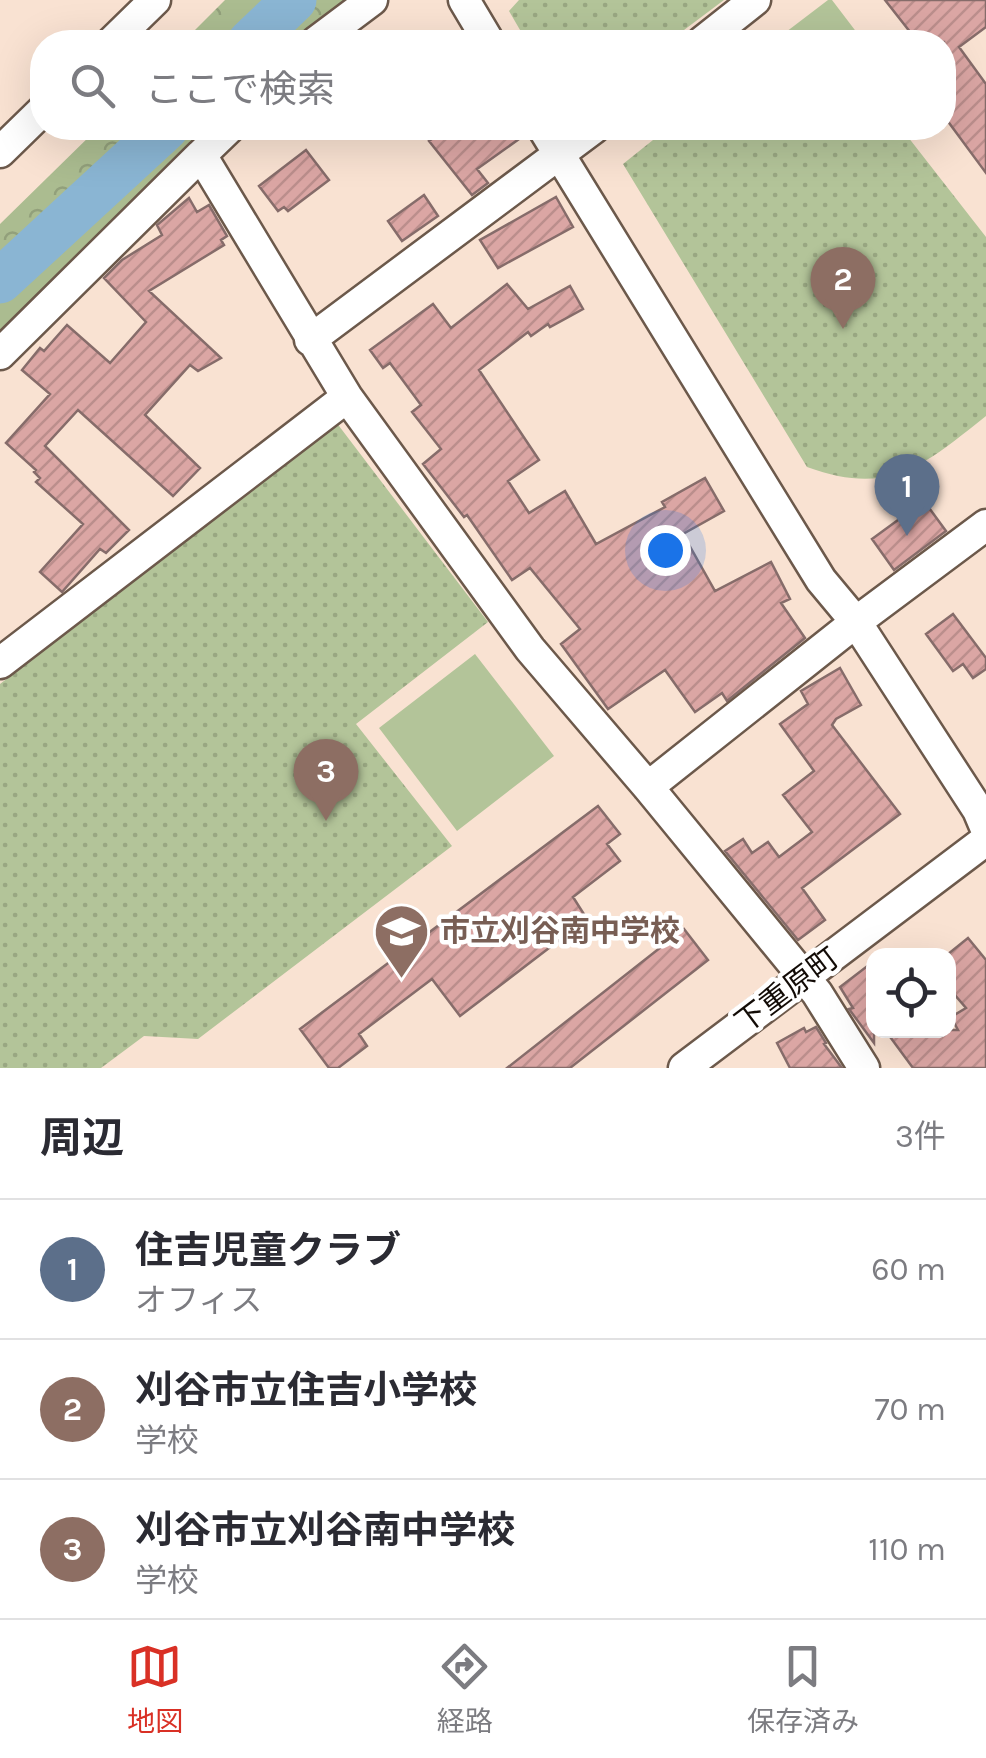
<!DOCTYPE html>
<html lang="ja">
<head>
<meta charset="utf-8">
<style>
	:root { --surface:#fff; --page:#f7f7f7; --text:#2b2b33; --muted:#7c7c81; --line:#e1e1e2; --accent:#d93025 }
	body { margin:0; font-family:Karla,"Noto Sans JP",sans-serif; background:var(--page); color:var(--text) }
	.controls { position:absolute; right:30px; bottom:30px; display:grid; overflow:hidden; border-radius:20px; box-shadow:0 10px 40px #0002 }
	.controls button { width:90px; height:90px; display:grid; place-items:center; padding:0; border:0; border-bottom:2px solid var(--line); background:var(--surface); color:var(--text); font:50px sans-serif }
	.you { position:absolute; left:665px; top:550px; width:35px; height:35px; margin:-25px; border:8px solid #fff; border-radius:50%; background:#1a73e8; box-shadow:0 0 0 15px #1a73e833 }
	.badge { display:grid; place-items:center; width:65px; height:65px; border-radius:50%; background:var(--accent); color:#fff; font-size:32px; font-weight:700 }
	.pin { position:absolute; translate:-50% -82px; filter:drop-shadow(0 2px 5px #0008) }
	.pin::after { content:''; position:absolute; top:52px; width:35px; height:30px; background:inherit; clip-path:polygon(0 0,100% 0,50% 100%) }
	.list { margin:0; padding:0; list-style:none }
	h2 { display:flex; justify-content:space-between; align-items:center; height:130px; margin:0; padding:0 40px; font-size:42px }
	h2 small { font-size:32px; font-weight:400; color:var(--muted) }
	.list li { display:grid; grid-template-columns:65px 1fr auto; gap:30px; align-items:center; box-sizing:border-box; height:140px; padding:0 40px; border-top:2px solid var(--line) }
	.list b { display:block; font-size:38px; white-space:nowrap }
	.list p { margin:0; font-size:32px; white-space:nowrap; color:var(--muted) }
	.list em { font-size:32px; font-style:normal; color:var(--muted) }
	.icon { flex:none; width:55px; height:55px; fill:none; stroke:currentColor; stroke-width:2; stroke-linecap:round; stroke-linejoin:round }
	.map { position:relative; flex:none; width:986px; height:1068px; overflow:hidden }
	.search { position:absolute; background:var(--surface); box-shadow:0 10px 40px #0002; left:30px; right:30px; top:30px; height:110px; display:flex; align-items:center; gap:25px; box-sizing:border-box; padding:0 35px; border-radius:40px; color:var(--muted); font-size:38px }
	.sheet { height:550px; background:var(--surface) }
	nav { display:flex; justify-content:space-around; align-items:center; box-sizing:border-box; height:140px; border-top:2px solid var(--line); background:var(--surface); font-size:28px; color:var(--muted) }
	nav a { display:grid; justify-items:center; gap:5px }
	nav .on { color:var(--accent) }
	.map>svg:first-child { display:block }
	.grass { fill:#b3c499 }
	.forest { fill:url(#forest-crowns) }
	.park { fill:url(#park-dots) }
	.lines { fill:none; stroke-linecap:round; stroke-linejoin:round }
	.river { stroke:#8ab5d3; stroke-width:45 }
	.building { fill:url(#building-hatch); stroke:#866c6a; stroke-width:2.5 }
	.minor-casing { stroke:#6c594b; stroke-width:35 }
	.minor { stroke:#fff; stroke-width:30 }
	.labels { text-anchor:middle; stroke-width:9; stroke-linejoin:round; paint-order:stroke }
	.education-label { font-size:30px; font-weight:bold; fill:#785e54; stroke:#fff; text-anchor:start }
	.street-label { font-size:30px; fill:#120b06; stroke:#fff }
</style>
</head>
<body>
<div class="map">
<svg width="986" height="1068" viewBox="0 0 986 1068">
	<defs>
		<pattern id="forest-crowns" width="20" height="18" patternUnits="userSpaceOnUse" patternTransform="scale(2.5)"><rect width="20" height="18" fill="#abbc90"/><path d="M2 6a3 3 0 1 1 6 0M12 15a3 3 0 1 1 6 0" fill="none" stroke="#92a07b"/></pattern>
		<pattern id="park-dots" width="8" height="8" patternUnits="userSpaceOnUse" patternTransform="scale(2.5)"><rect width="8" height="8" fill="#b3c499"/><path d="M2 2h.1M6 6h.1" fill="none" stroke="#99a782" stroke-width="1.8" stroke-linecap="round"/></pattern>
		<pattern id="building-hatch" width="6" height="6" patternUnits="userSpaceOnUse" patternTransform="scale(2.5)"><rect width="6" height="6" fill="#dba6a4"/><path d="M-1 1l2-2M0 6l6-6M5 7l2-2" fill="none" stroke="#bb8e8c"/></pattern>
	</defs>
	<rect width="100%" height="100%" fill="#f9e2d2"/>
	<!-- grass -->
	<path class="grass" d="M828 0H832L864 42H794L786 32Z
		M475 654 554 756 457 831 379 728Z"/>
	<!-- forest -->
	<path class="forest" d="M225 0H370L316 42H183Z
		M98 128H229L0 354V224Z"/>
	<!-- park -->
	<path class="park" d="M519 0H724L668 42H527L509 11Z
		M668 128H837L856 131 863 128H901L986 237V416C923 466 889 497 807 467L623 164Z
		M336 422 488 622 356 724 452 846 198 1039 144 1036 101 1068H0V684Z"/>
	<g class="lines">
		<!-- river -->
		<path class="river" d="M250 42 294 0
			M0 281 166 128"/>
	</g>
	<!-- building -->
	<path class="building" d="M885 0H986V27L959 47 986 84V173L944 116V42H918Z
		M447 128H524L526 134 477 169 488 183 472 195 429 141Z
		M306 150 329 180 288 211 284 207 278 211 259 186Z
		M424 195 438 216 402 241 388 221Z
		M556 197 573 227 498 268 480 240Z
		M189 198 197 212 209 205 227 236 221 240 224 245 149 291 221 358 198 371 190 365 145 415 200 468 173 496 78 410 45 446 129 530 106 553 100 549 62 592 40 572 83 524 36 482 40 478 34 472 36 470 6 443 50 394 22 370 40 348 44 351 67 325 110 363 146 322 104 278 122 260 162 235 157 225Z
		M507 284 528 309 570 286 583 309 550 327 548 324 531 336 528 332 479 370 539 460 508 481 529 513 565 491 596 544 665 507 662 502 705 478 724 511 683 534 715 591 771 562 790 599 781 603 805 638 727 701 722 693 695 712 665 670 608 709 561 644 580 629 530 568 512 580 467 515 464 517 423 464 441 449 412 412 421 405 390 363 383 368 370 350 433 304 451 328Z
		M924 501 946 531 894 570 872 539Z
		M953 614 986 658V669L973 678 963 664 953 671 926 634Z
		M840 668 861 705 836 719 832 725 900 814 802 888 825 920 798 940 725 851 743 839 752 853 768 842 779 857 812 832 783 795 814 771 780 724 808 704 801 691Z
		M598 806 620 834 607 844 620 861 573 897 587 919 460 1016 432 979 359 1034 367 1046 338 1068H329L300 1029Z
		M684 929 708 960 570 1068H507Z
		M968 938 986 960V1068H913L885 1030H958L951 1017 966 1008 948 987V954Z
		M874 961V1043L849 1009 853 1008 840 987Z
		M816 1027 826 1043 824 1044 842 1068H790L777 1043 804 1028 806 1032Z"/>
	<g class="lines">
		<defs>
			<path id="minor" d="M464 0 489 42
				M112 42 155 0
				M316 42 372 0
				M702 42 755 0
				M229 128 201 155 347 397 530 649 648 787 817 993 864 1068
				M543 128 821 580 856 622 978 810 986 829
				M0 152 42 111
				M310 340 594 128
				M0 354 201 155
				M0 663 347 397
				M648 787 856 622 986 525
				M684 1068 986 840"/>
		</defs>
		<!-- minor casing -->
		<use href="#minor" class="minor-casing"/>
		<!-- minor -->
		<use href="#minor" class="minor"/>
	</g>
	<!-- icons -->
	<defs>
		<symbol id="school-pin" viewBox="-11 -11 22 30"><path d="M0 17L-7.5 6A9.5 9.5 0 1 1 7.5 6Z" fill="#8d6e63" stroke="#fff"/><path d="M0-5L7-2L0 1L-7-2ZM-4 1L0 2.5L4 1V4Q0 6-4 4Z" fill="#fff"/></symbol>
	</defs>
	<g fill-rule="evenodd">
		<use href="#school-pin" x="370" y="900" width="63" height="86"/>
	</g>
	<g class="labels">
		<!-- education labels -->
		<g class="education-label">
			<text x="440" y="941">市立刈谷南中学校</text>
		</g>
		<!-- street labels -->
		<g class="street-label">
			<text transform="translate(787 990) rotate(-37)" y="10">下重原町</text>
		</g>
	</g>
</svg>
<div class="controls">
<button><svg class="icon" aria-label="locate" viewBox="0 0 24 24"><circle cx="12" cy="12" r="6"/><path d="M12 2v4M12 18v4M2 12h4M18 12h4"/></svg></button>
</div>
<div class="you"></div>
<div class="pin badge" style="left:907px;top:536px;background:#5c6f8a">1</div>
<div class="pin badge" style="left:843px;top:329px;background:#8d6e63">2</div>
<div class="pin badge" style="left:326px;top:821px;background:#8d6e63">3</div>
<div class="search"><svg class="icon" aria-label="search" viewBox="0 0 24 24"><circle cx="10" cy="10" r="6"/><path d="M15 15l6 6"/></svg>ここで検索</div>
</div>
<section class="sheet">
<h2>周辺<small>3件</small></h2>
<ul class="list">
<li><span class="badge" style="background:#5c6f8a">1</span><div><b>住吉児童クラブ</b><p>オフィス</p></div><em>60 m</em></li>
<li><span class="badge" style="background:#8d6e63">2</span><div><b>刈谷市立住吉小学校</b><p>学校</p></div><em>70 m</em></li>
<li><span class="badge" style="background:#8d6e63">3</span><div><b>刈谷市立刈谷南中学校</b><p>学校</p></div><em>110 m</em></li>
</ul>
</section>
<nav>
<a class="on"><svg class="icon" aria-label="map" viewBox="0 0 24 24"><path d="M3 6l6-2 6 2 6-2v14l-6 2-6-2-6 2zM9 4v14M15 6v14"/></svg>地図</a>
<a><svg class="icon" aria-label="directions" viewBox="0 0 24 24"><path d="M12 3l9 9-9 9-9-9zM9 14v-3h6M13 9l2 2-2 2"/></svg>経路</a>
<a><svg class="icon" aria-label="saved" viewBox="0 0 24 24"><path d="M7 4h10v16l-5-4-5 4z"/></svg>保存済み</a>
</nav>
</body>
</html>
